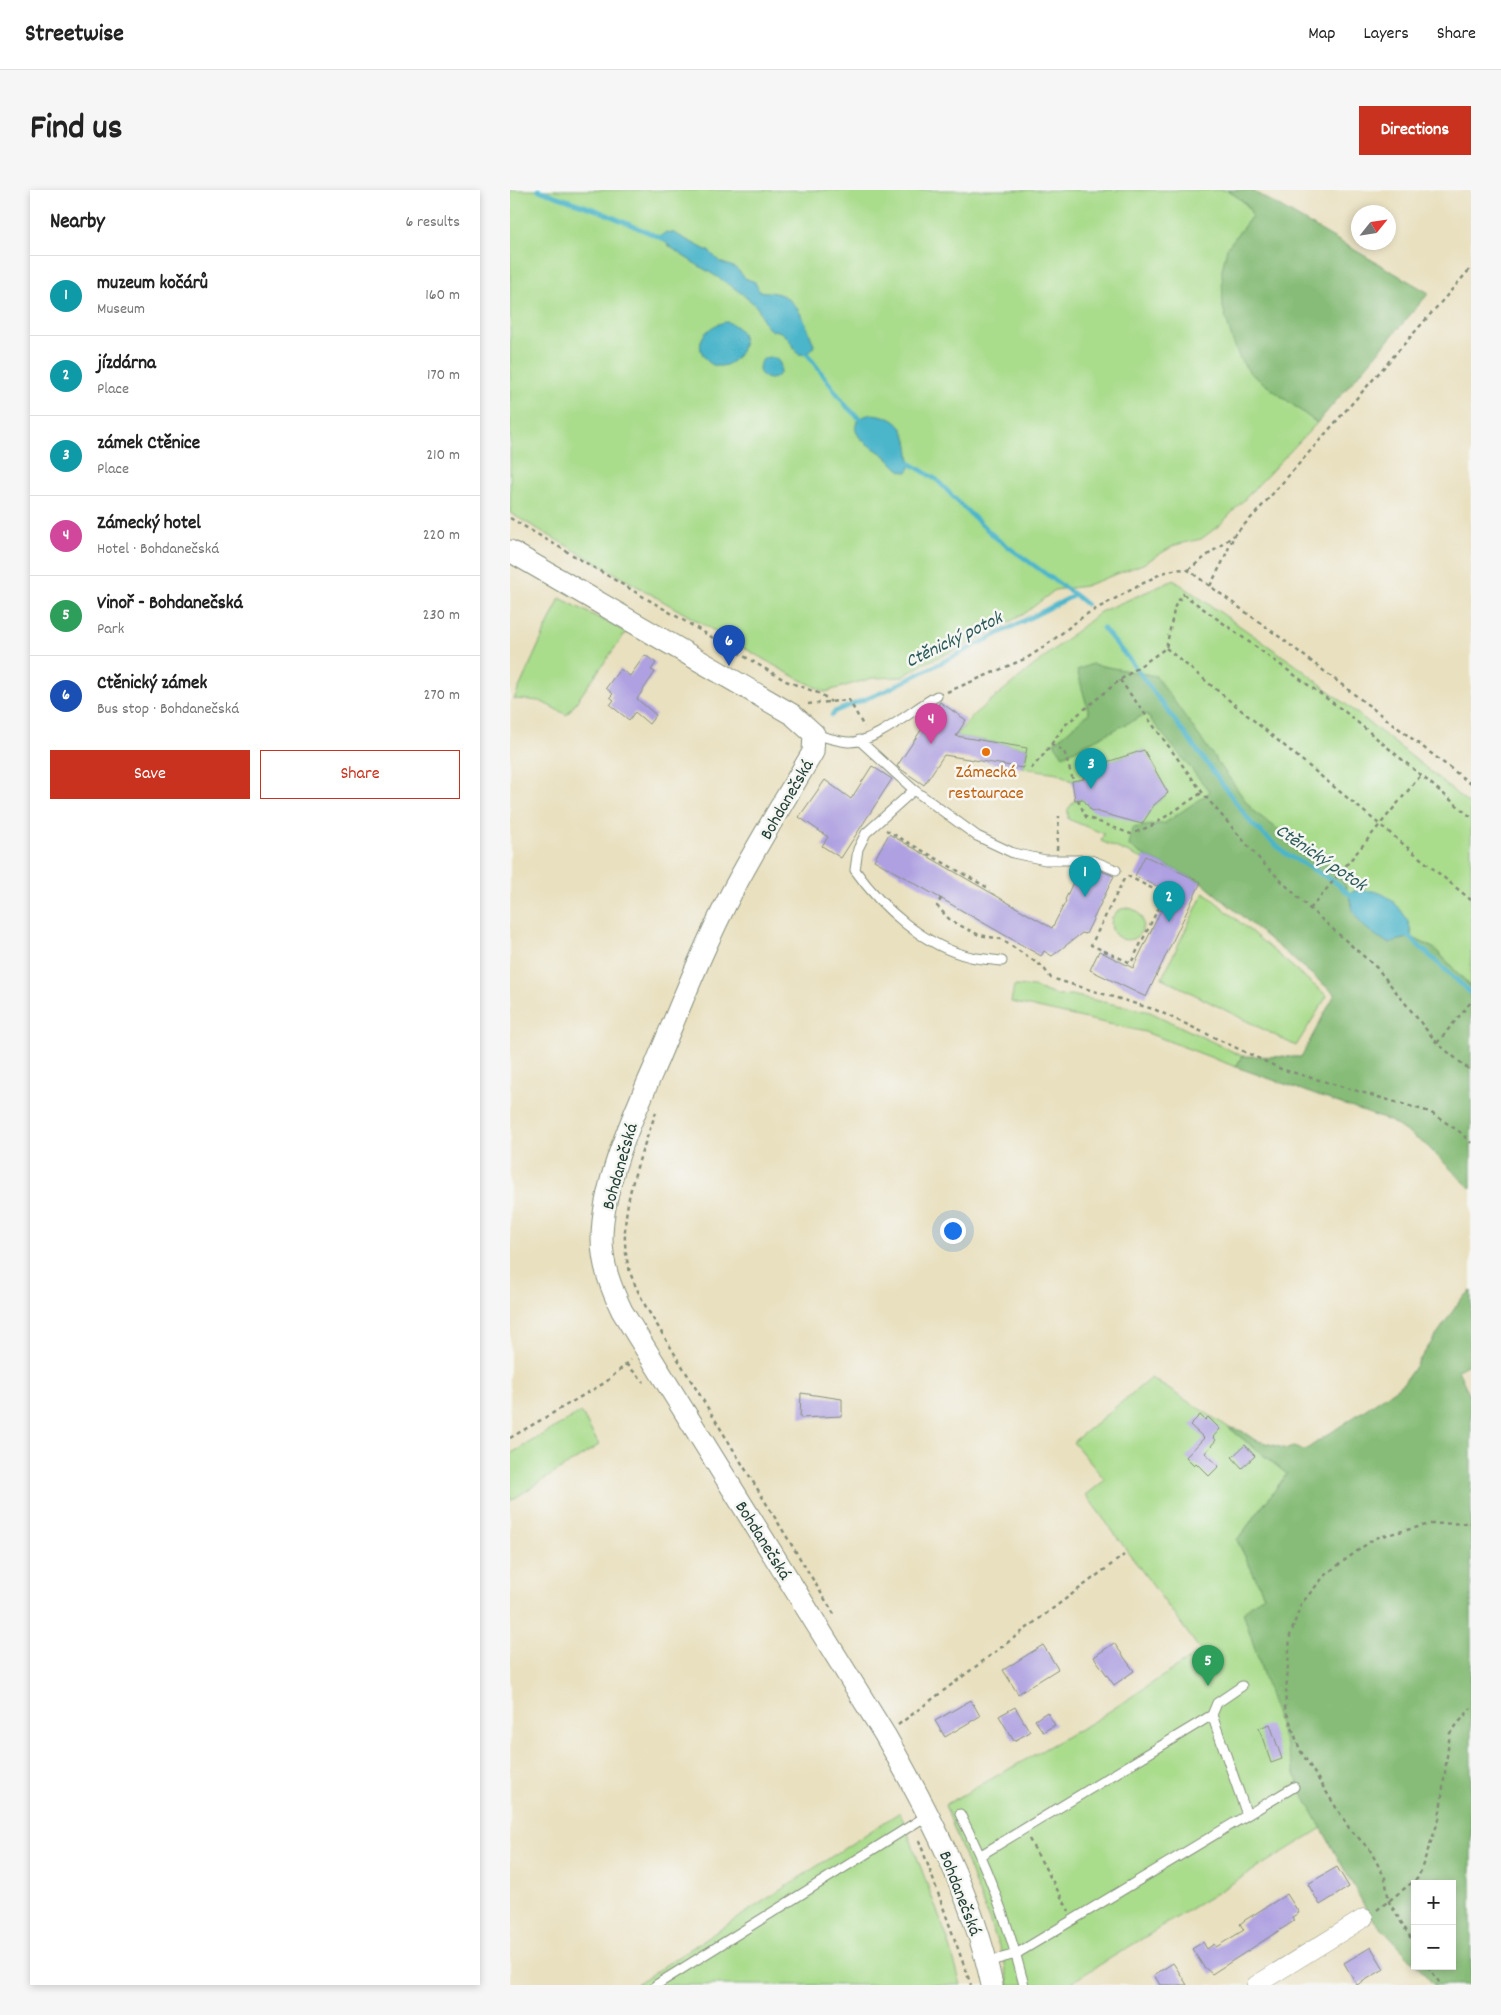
<!DOCTYPE html>
<html lang="en">
<head>
<meta charset="utf-8">
<style>
	:root { --surface:#fff; --page:#f6f6f6; --text:#222; --muted:#767676; --line:#e0e0e0; --accent:#c8321e }
	body { margin:0; font-family:Dekko,sans-serif; background:var(--page); color:var(--text) }
	.controls { position:absolute; right:15px; bottom:15px; display:grid; overflow:hidden; border-radius:0px; box-shadow:0 2px 8px #0003 }
	.controls button { width:45px; height:45px; display:grid; place-items:center; padding:0; border:0; border-bottom:1px solid var(--line); background:var(--surface); color:var(--text); font:25px sans-serif }
	.compass { position:absolute; left:841px; top:15px; width:45px; height:45px; border-radius:50%; background:var(--surface); box-shadow:0 2px 8px #0003; rotate:60deg }
	.you { position:absolute; left:442px; top:1040px; width:18px; height:18px; margin:-12px; border:4px solid #fff; border-radius:50%; background:#1a73e8; box-shadow:0 0 0 8px #1a73e833 }
	.badge { display:grid; place-items:center; width:32px; height:32px; border-radius:50%; background:var(--accent); color:#fff; font-size:16px; font-weight:700 }
	.pin { position:absolute; translate:-50% -41px; filter:drop-shadow(0 1px 2px #0008) }
	.pin::after { content:''; position:absolute; top:26px; width:18px; height:15px; background:inherit; clip-path:polygon(0 0,100% 0,50% 100%) }
	.list { margin:0; padding:0; list-style:none }
	h2 { display:flex; justify-content:space-between; align-items:center; height:65px; margin:0; padding:0 20px; font-size:21px }
	h2 small { font-size:16px; font-weight:400; color:var(--muted) }
	.list li { display:grid; grid-template-columns:32px 1fr auto; gap:15px; align-items:center; box-sizing:border-box; height:80px; padding:0 20px; border-top:1px solid var(--line) }
	.list b { display:block; font-size:19px; white-space:nowrap }
	.list p { margin:0; font-size:16px; white-space:nowrap; color:var(--muted) }
	.list em { font-size:16px; font-style:normal; color:var(--muted) }
	.actions { display:flex; gap:10px; padding:15px 20px }
	.actions a { flex:1; padding:11px 0; border:1px solid var(--accent); border-radius:0px; text-align:center; font-size:18px; color:var(--accent) }
	.actions .main { background:var(--accent); color:#fff }
	.map { position:relative; flex:none; width:961px; height:1795px; overflow:hidden; border-radius:0px }
	header { display:flex; align-items:center; gap:30px; box-sizing:border-box; height:70px; padding:0 25px; background:var(--surface); border-bottom:1px solid var(--line) }
	header strong { font-size:24px }
	nav { display:flex; gap:28px; margin-inline-start:auto; font-size:18px }
	.intro { display:flex; align-items:center; justify-content:space-between; box-sizing:border-box; height:120px; padding:0 30px }
	h1 { margin:0; font-size:35px }
	.button { padding:12px 22px; border-radius:0px; background:var(--accent); color:#fff; font-size:18px; font-weight:700 }
	main { display:flex; gap:30px; padding:0 30px }
	aside { flex:1; background:var(--surface); border-radius:0px; box-shadow:0 2px 8px #0003 }
	.map>svg:first-child { display:block }
	.green { fill:#a9dc8b; stroke:#648c60 }
	.forest { fill:#86bc77; stroke:#527c56 }
	.water { fill:#4cb5ca; stroke:#36797f }
	.lines { fill:none; stroke-linecap:round; stroke-linejoin:round }
	.stream { stroke:#4cb5ca; stroke-width:4.5 }
	.building { fill:#afa1e1 }
	.service-casing { stroke:#848e7a; stroke-width:11 }
	.minor-casing { stroke:#848e7a; stroke-width:19 }
	.tertiary-casing { stroke:#848e7a; stroke-width:23 }
	.path { stroke:#848e7a; stroke-width:2.5; stroke-dasharray:4 4; stroke-linecap:butt }
	.service { stroke:#fff; stroke-width:9 }
	.minor { stroke:#fff; stroke-width:18 }
	.tertiary { stroke:#fff; stroke-width:21 }
	.food-dot { fill:#e8710a; stroke:#f6f6f2; stroke-width:2 }
	.labels { text-anchor:middle; stroke-width:5; stroke-linejoin:round; paint-order:stroke }
	.food-label { font-size:18px; fill:#c56008; stroke:#f6f6f2 }
	.street-label { font-size:18px; fill:#1f3d34; stroke:#f6f6f2 }
	.water-label { font-size:19px; font-style:italic; fill:#2a5b5a; stroke:#f6f6f2 }
</style>
</head>
<body>
<header>
<strong>Streetwise</strong>
<nav><a>Map</a><a>Layers</a><a>Share</a></nav>
</header>
<div class="intro"><h1>Find us</h1><a class="button">Directions</a></div>
<main>
<aside>
<h2>Nearby<small>6 results</small></h2>
<ul class="list">
<li><span class="badge" style="background:#0f9aa8">1</span><div><b>muzeum kočárů</b><p>Museum</p></div><em>160 m</em></li>
<li><span class="badge" style="background:#0f9aa8">2</span><div><b>jízdárna</b><p>Place</p></div><em>170 m</em></li>
<li><span class="badge" style="background:#0f9aa8">3</span><div><b>zámek Ctěnice</b><p>Place</p></div><em>210 m</em></li>
<li><span class="badge" style="background:#d1479c">4</span><div><b>Zámecký hotel</b><p>Hotel · Bohdanečská</p></div><em>220 m</em></li>
<li><span class="badge" style="background:#2e9e5b">5</span><div><b>Vinoř - Bohdanečská</b><p>Park</p></div><em>230 m</em></li>
<li><span class="badge" style="background:#1a4fb4">6</span><div><b>Ctěnický zámek</b><p>Bus stop · Bohdanečská</p></div><em>270 m</em></li>
</ul>
<div class="actions"><a class="main">Save</a><a>Share</a></div>
</aside>
<div class="map">
<svg width="961" height="1795" viewBox="0 0 961 1795">
	<rect width="100%" height="100%" fill="#f6f6f2"/>
	<filter id="ink" filterUnits="userSpaceOnUse"><feTurbulence type="fractalNoise" baseFrequency=".02" numOctaves="2"/><feDisplacementMap in="SourceGraphic" scale="10" xChannelSelector="R" yChannelSelector="G"/><feConvolveMatrix kernelMatrix="1 2 1 2 8 2 1 2 1" color-interpolation-filters="sRGB"/></filter>
	<filter id="wash" filterUnits="userSpaceOnUse"><feTurbulence type="fractalNoise" baseFrequency=".0096" numOctaves="4" result="noise"/><feDisplacementMap in="SourceGraphic" scale="20" xChannelSelector="R" yChannelSelector="G"/><feGaussianBlur stdDeviation="1.12" result="paint"/><feColorMatrix in="noise" values="0 0 0 0 0 0 0 0 0 0 0 0 0 0 0 0 0 1.4 0 .05"/><feComposite in="paint" operator="in"/></filter>
	<g filter="url(#wash)">
		<rect width="100%" height="100%" fill="#e9e0bf"/>
		<!-- green -->
		<path class="green" d="M0 0H717C727 7 739 13 742 26L717 58 779 212 807 233 710 335 691 349 665 355 633 374 575 396 545 400 514 424 454 456 415 473 392 487 362 488 315 502 274 481 0 323Z
			M664 390 790 478 915 577 961 616V797L925 759 901 747 902 740 847 700 839 703 635 666 633 669 591 651 594 644 558 629V619L565 610 573 609 644 615 658 603 634 560 572 580 574 589 562 591 548 583 513 578 517 558 446 546 463 525 590 422Z
			M50 408 116 442 57 525 30 511 4 509Z
			M694 702 817 806 786 856 652 788Z
			M601 734a16 16 0 1 1 32 0a16 16 0 1 1-32 0Z
			M504 796 524 797 548 806 561 805 640 822 732 866 726 877 635 842 501 812Z
			M641 1188 718 1237 777 1284 727 1350 754 1405 790 1599 812 1638 557 1795H499L494 1769 435 1615 586 1530 691 1461 576 1305 595 1290 563 1252Z
			M71 1222 89 1255 0 1311V1264Z
			M390 1622 438 1750 451 1795H125Z"/>
		<!-- forest -->
		<path class="forest" d="M717 0H741L919 103 807 233 740 183 730 169 722 149 713 118 712 80 717 58 742 26C739 13 727 7 717 0Z
			M582 474 646 486 743 621 830 684 839 703 841 717 878 753 901 747 925 759 961 797V999L916 955 880 931 726 877 732 866 791 867 825 804 691 692 635 666 619 656 622 638 655 633 700 602 636 524 553 566 544 553 579 523 567 480Z
			M961 1101V1173L948 1180 961 1208V1795H924L907 1776H942V1694H905V1774L860 1726 790 1599 733 1422 754 1405 727 1350 777 1284 718 1237 732 1241 745 1250 777 1259 783 1257 795 1260 893 1194 951 1109Z"/>
		<!-- water -->
		<path class="water" d="M156 42 164 43 200 62 210 72 226 78 235 88 245 92 249 101C256 102 263 102 269 104 289 111 297 137 304 155L303 158 297 165 288 164C282 156 279 145 268 141 264 139 265 142 261 140 251 134 252 121 244 114 216 87 177 74 149 47Z
			M217 132C259 146 210 201 192 163 185 147 203 133 217 132Z
			M249 178a11 11 0 1 1 22 0a11 11 0 1 1-22 0Z
			M361 224C388 226 397 239 399 264 400 272 403 275 397 282 388 283 382 271 375 266 367 259 351 253 347 243 344 238 346 234 349 228Z
			M847 700C853 701 861 700 867 702 883 706 903 731 901 747L878 753C855 739 843 732 839 703Z"/>
		<g class="lines">
			<!-- stream -->
			<path class="stream" d="M28 0 89 21 153 49
				M295 161 337 217 353 232
				M398 272 427 290 453 317 486 348 565 405
				M593 438 622 473 742 634 776 664 825 692 843 707
				M322 525 324 522 375 501 565 405 576 414
				M896 744 961 803"/>
		</g>
		<g id="blocks">
			<!-- building -->
			<path class="building" d="M135 465 146 473 141 480 145 482 127 509 146 525 139 534 125 522 119 530 100 515 104 510 100 507 103 504 96 498 110 479 120 486Z
				M430 512 456 530 446 546 517 558 513 578 434 565 414 595 389 578 387 576Z
				M634 560 658 603 644 615 632 634 581 620 573 609 565 610 562 591 574 589 572 580Z
				M362 576 382 589 331 668 312 656 318 647 289 627 315 590 341 609Z
				M379 644 542 738 556 711 555 710 564 690 570 693 578 676 604 686 576 744 572 743 542 766 534 761 531 766 364 670Z
				M635 666 691 692 636 807 580 780 589 761 623 778 660 702 625 686Z
				M291 1203 332 1209V1226L290 1228Z
				M690 1225 695 1230 698 1227 710 1239 703 1247 706 1250 695 1263 709 1276 699 1286 686 1273 684 1275 676 1267 694 1248 680 1235Z
				M735 1255 745 1266 732 1278 722 1267Z
				M604 1453 624 1481 604 1495 584 1467Z
				M533 1455 548 1479 508 1504 493 1480Z
				M461 1510 470 1526 435 1547 425 1531Z
				M505 1517 520 1542 504 1551 489 1526Z
				M537 1522 545 1535 533 1542 525 1530Z
				M760 1534 772 1569 761 1573 749 1538Z
				M827 1677 839 1697 810 1715 798 1694Z
				M777 1704 789 1723 782 1727 784 1731 702 1784 694 1777 682 1759 693 1752 697 1759 704 1754 706 1757 734 1740 730 1734 735 1730Z
				M861 1757 874 1779 847 1795 834 1773Z
				M663 1773 669 1782 677 1795H650L644 1785Z"/>
		</g>
	</g>
	<g filter="url(#ink)">
		<use href="#blocks" fill-opacity="0" stroke="#848e7a" stroke-width="1"/>
		<g class="lines">
			<defs>
				<path id="service" d="M304 544C315 547 327 551 338 552 365 554 404 518 427 506
					M349 550 404 600 467 646 503 663 535 670H581L606 680
					M404 600 356 643 348 659 345 680C372 718 414 756 461 767 471 769 482 770 492 771
					M702 1525 737 1625
					M450 1624C478 1679 499 1735 514 1795
					M471 1665 702 1525 707 1513 732 1496
					M477 1772 506 1764 784 1597
					M146 1795 418 1625"/>
				<path id="minor" d="M746 1795 854 1728"/>
				<path id="tertiary" d="M0 361 283 525 304 544 303 562C276 608 248 653 223 700 193 757 170 817 145 876 123 926 92 994 92 1049 92 1075 101 1098 112 1121L375 1545C419 1623 463 1706 482 1795"/>
			</defs>
			<!-- service casing -->
			<use href="#service" class="service-casing"/>
			<!-- minor casing -->
			<use href="#minor" class="minor-casing"/>
			<!-- tertiary casing -->
			<use href="#tertiary" class="tertiary-casing"/>
			<!-- path -->
			<path class="path" d="M0 328 276 491 311 504 321 512
				M678 380 723 346 744 325 961 78
				M700 396 713 371 723 348
				M656 458 961 710
				M610 490 695 606 752 672 800 719 867 778 927 853 961 881
				M437 502 517 468 534 457 575 425 652 383 667 379 678 380 771 448 961 594
				M298 514 339 510 354 537
				M541 554 554 561 563 590
				M521 579 535 563 555 535 610 490 656 458 665 416 673 404 834 521 961 627
				M568 610 576 627 621 644 643 635 693 602
				M376 640 480 699
				M547 660 549 626
				M614 689 581 755 621 773 655 705 616 685
				M431 708 427 716 441 731 469 745 491 749 533 777 541 788 646 820 771 879 920 922 950 942 961 953
				M800 719 911 585
				M927 853 961 812
				M146 922C129 971 104 1029 120 1082 124 1094 130 1105 136 1117L324 1424
				M116 1174 134 1192
				M0 1248 96 1192 121 1170
				M388 1535 614 1365
				M519 1649 559 1721
				M409 1650 461 1795
				M867 1720 908 1688 929 1629 940 1543 961 1518
				M905 1755 879 1712 875 1688 860 1660 839 1638 790 1560 775 1518 780 1446 791 1414 816 1384 865 1348 920 1334 961 1333
				M918 1776 931 1795"/>
			<!-- service -->
			<use href="#service" class="service"/>
			<!-- minor -->
			<use href="#minor" class="minor"/>
			<!-- tertiary -->
			<use href="#tertiary" class="tertiary"/>
		</g>
	</g>
	<!-- markers -->
	<circle class="food-dot" cx="476" cy="562" r="5"/>
	<g class="labels">
		<!-- food labels -->
		<g class="food-label">
			<text x="476" y="587">Zámecká<tspan x="476" dy="21">restaurace</tspan></text>
		</g>
		<!-- street labels -->
		<g class="street-label">
			<text transform="translate(276 609) rotate(-60)" y="6">Bohdanečská</text>
			<text transform="translate(109 976) rotate(-74)" y="6">Bohdanečská</text>
			<text transform="translate(254 1350) rotate(58)" y="6">Bohdanečská</text>
			<text transform="translate(451 1703) rotate(69)" y="6">Bohdanečská</text>
		</g>
		<!-- water labels -->
		<g class="water-label">
			<text transform="translate(443 448) rotate(-26)" y="7">Ctěnický potok</text>
			<text transform="translate(812 666) rotate(34)" y="7">Ctěnický potok</text>
		</g>
	</g>
</svg>
<div class="controls">
<button>+</button>
<button>−</button>
</div>
<svg class="compass" viewBox="-18 -18 36 36"><path d="M0-13l5 13h-10z" fill="#e53935"/><path d="M0 13l5-13h-10z" fill="#767676"/></svg>
<div class="you"></div>
<div class="pin badge" style="left:575px;top:707px;background:#0f9aa8">1</div>
<div class="pin badge" style="left:659px;top:732px;background:#0f9aa8">2</div>
<div class="pin badge" style="left:581px;top:599px;background:#0f9aa8">3</div>
<div class="pin badge" style="left:421px;top:554px;background:#d1479c">4</div>
<div class="pin badge" style="left:698px;top:1496px;background:#2e9e5b">5</div>
<div class="pin badge" style="left:219px;top:476px;background:#1a4fb4">6</div>
</div>
</main>
</body>
</html>
